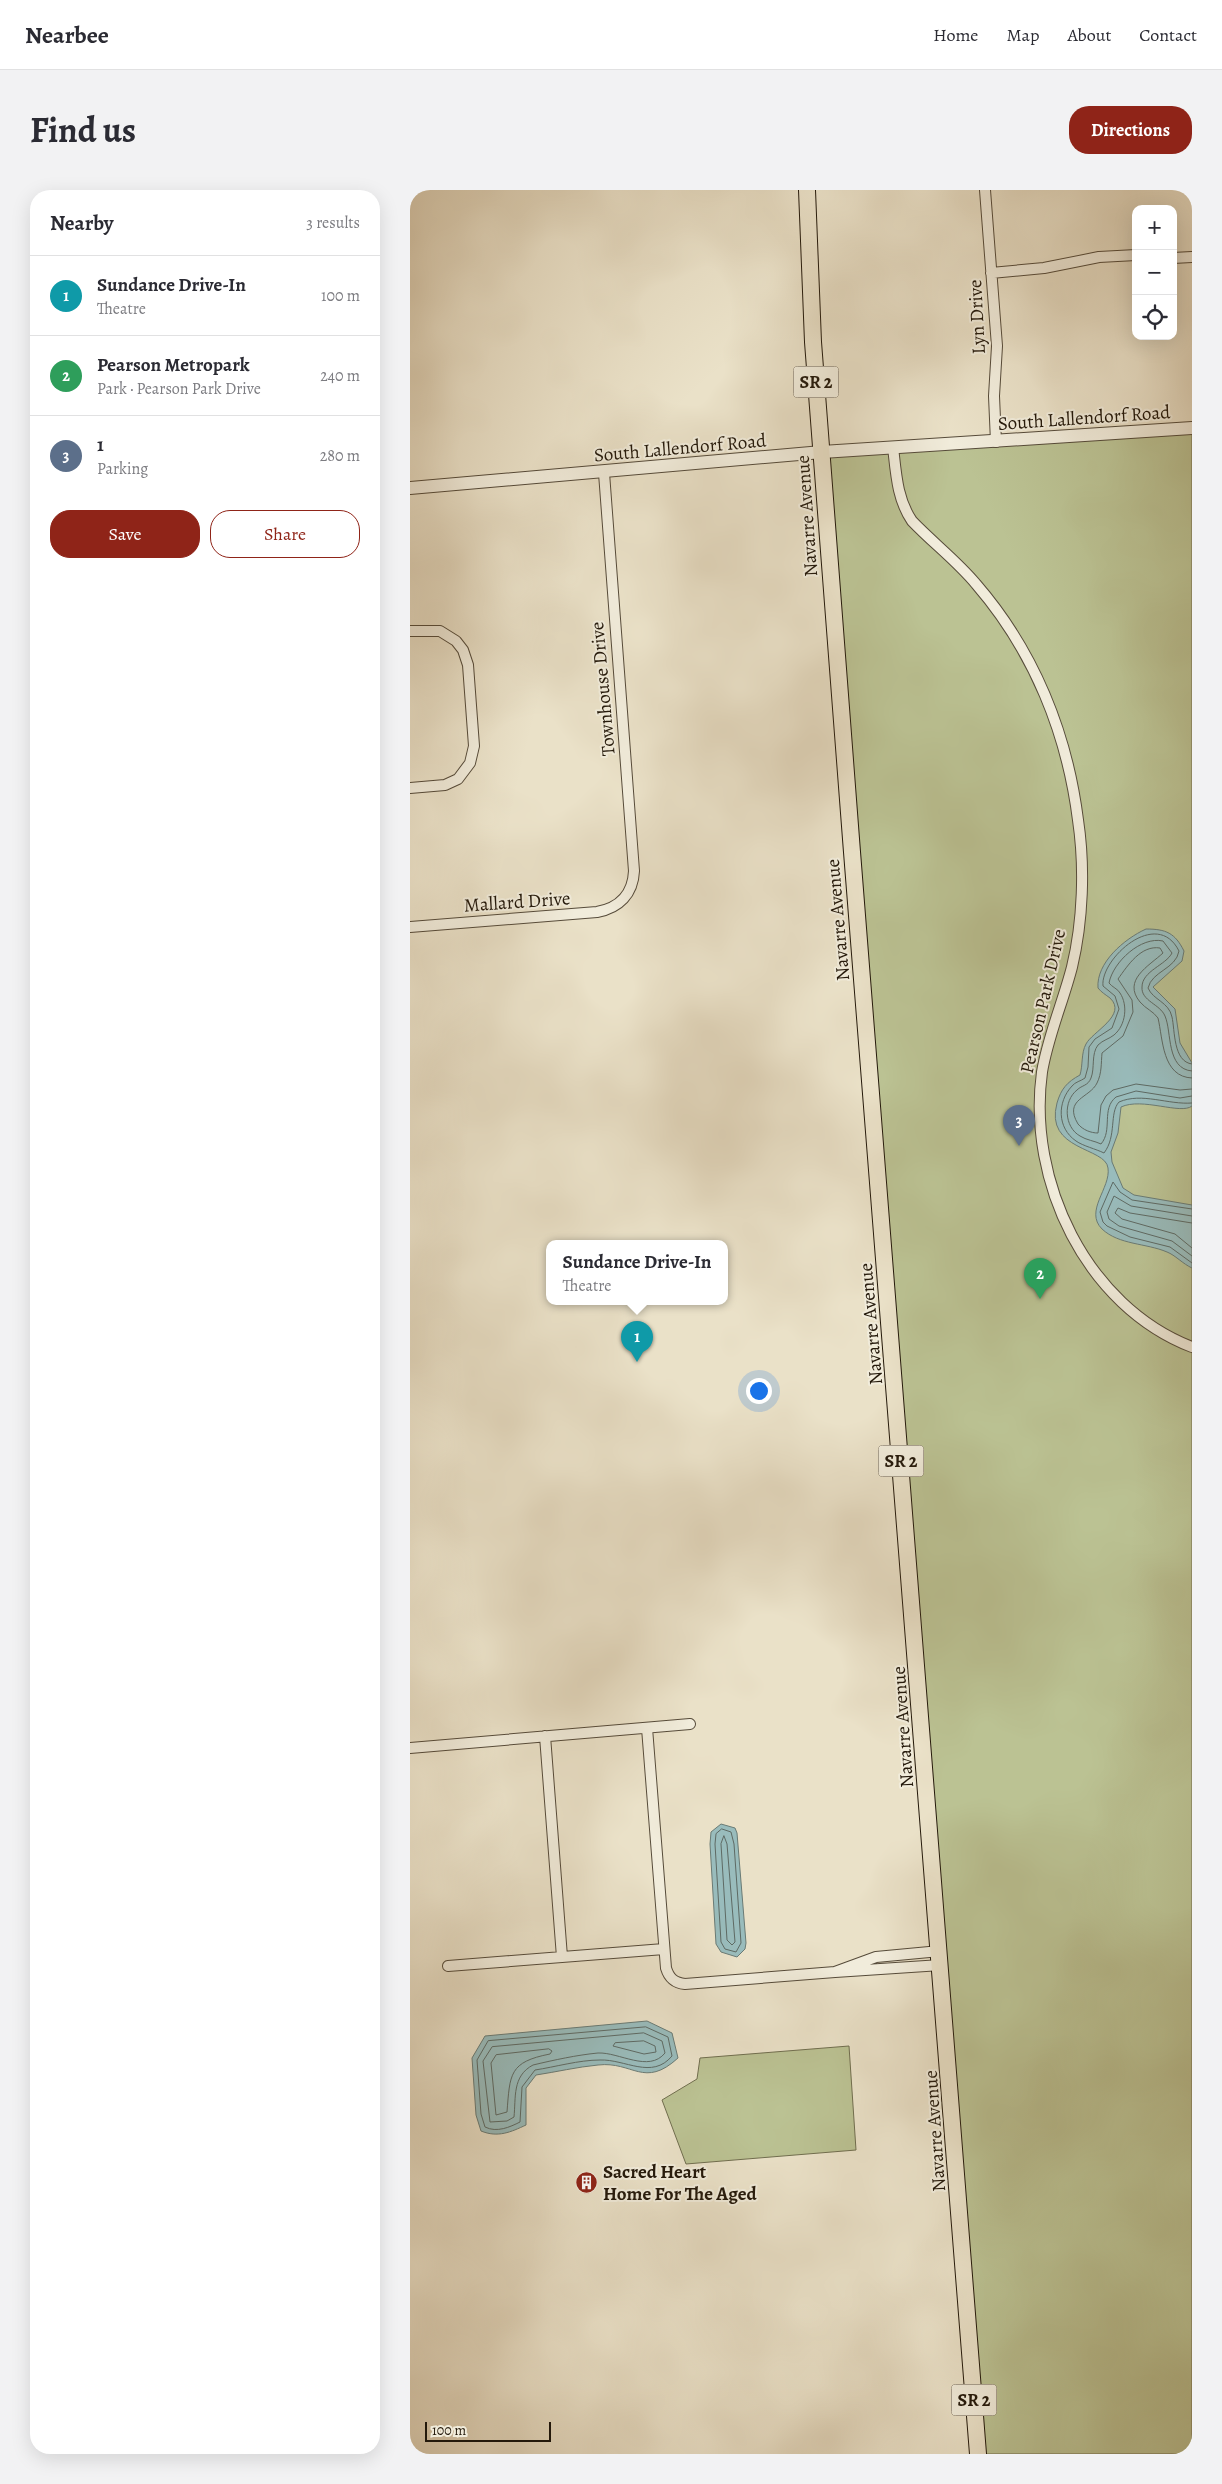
<!DOCTYPE html>
<html lang="en">
<head>
<meta charset="utf-8">
<style>
	:root { --surface:#fff; --page:#f2f2f3; --text:#2b2b33; --muted:#7c7c81; --line:#e1e1e2; --accent:#8f2418 }
	body { margin:0; font-family:Alegreya,serif; background:var(--page); color:var(--text) }
	.controls { position:absolute; right:15px; top:15px; display:grid; overflow:hidden; border-radius:10px; box-shadow:0 5px 20px #0002 }
	.controls button { width:45px; height:45px; display:grid; place-items:center; padding:0; border:0; border-bottom:1px solid var(--line); background:var(--surface); color:var(--text); font:25px sans-serif }
	.scale { position:absolute; left:15px; bottom:12px; width:126px; box-sizing:border-box; padding-left:5px; border:2px solid #24190b; border-top:0; font-size:14px; line-height:18px; white-space:nowrap; color:#24190b; -webkit-text-stroke:4px #f1ecdb; paint-order:stroke }
	.you { position:absolute; left:348px; top:1200px; width:18px; height:18px; margin:-12px; border:4px solid #fff; border-radius:50%; background:#1a73e8; box-shadow:0 0 0 8px #1a73e833 }
	.badge { display:grid; place-items:center; width:32px; height:32px; border-radius:50%; background:var(--accent); color:#fff; font-size:16px; font-weight:700 }
	.pin { position:absolute; translate:-50% -41px; filter:drop-shadow(0 1px 2px #0008) }
	.pin::after { content:''; position:absolute; top:26px; width:18px; height:15px; background:inherit; clip-path:polygon(0 0,100% 0,50% 100%) }
	.popup { position:absolute; left:136px; top:1050px; width:182px; height:65px; box-sizing:border-box; display:grid; place-content:center; border-radius:10px; background:var(--surface); filter:drop-shadow(0 1px 4px #0005); font-size:16px; white-space:nowrap; color:var(--muted) }
	.popup b { font-size:19px; color:var(--text) }
	.popup::after { content:''; position:absolute; left:50%; top:100%; margin-left:-10px; border:10px solid transparent; border-top-color:var(--surface) }
	.list { margin:0; padding:0; list-style:none }
	h2 { display:flex; justify-content:space-between; align-items:center; height:65px; margin:0; padding:0 20px; font-size:21px }
	h2 small { font-size:16px; font-weight:400; color:var(--muted) }
	.list li { display:grid; grid-template-columns:32px 1fr auto; gap:15px; align-items:center; box-sizing:border-box; height:80px; padding:0 20px; border-top:1px solid var(--line) }
	.list b { display:block; font-size:19px; white-space:nowrap }
	.list p { margin:0; font-size:16px; white-space:nowrap; color:var(--muted) }
	.list em { font-size:16px; font-style:normal; color:var(--muted) }
	.actions { display:flex; gap:10px; padding:15px 20px }
	.actions a { flex:1; padding:11px 0; border:1px solid var(--accent); border-radius:20px; text-align:center; font-size:18px; color:var(--accent) }
	.actions .main { background:var(--accent); color:#fff }
	.icon { flex:none; width:28px; height:28px; fill:none; stroke:currentColor; stroke-width:2; stroke-linecap:round; stroke-linejoin:round }
	.map { position:relative; flex:none; width:782px; height:2264px; overflow:hidden; border-radius:20px }
	header { display:flex; align-items:center; gap:30px; box-sizing:border-box; height:70px; padding:0 25px; background:var(--surface); border-bottom:1px solid var(--line) }
	header strong { font-size:24px }
	nav { display:flex; gap:28px; margin-inline-start:auto; font-size:18px }
	.intro { display:flex; align-items:center; justify-content:space-between; box-sizing:border-box; height:120px; padding:0 30px }
	h1 { margin:0; font-size:35px }
	.button { padding:12px 22px; border-radius:20px; background:var(--accent); color:#fff; font-size:18px; font-weight:700 }
	main { display:flex; gap:30px; padding:0 30px }
	aside { flex:1; background:var(--surface); border-radius:20px; box-shadow:0 5px 20px #0002 }
	.map>svg:first-child { display:block }
	.green { fill:#bbc293; stroke:#706e4f }
	.water { fill:#99bcbc; stroke:#6a7b75 }
	.lines { fill:none; stroke-linecap:round; stroke-linejoin:round }
	.shore { stroke:#5e6a64; stroke-width:1 }
	.minor-casing { stroke:#564b3a; stroke-width:12 }
	.tertiary-casing { stroke:#564b3a; stroke-width:14 }
	.trunk-casing { stroke:#24190b; stroke-width:18 }
	.minor { stroke:#f1ecdb; stroke-width:10 }
	.tertiary { stroke:#f1ecdb; stroke-width:12 }
	.trunk { stroke:#eae1c8; stroke-width:16 }
	.labels { text-anchor:middle; stroke-width:4; stroke-linejoin:round; paint-order:stroke }
	.shield { fill:#f1ecdb; stroke:#625849; stroke-width:1 }
	.shield-label { font-size:18px; font-weight:bold; fill:#24190b }
	.street-label { font-size:19px; fill:#24190b; stroke:#f1ecdb }
	.poi-label { font-size:19px; font-weight:bold; fill:#24190b; stroke:#f1ecdb; text-anchor:start }
</style>
</head>
<body>
<header>
<strong>Nearbee</strong>
<nav><a>Home</a><a>Map</a><a>About</a><a>Contact</a></nav>
</header>
<div class="intro"><h1>Find us</h1><a class="button">Directions</a></div>
<main>
<aside>
<h2>Nearby<small>3 results</small></h2>
<ul class="list">
<li><span class="badge" style="background:#0f9aa8">1</span><div><b>Sundance Drive-In</b><p>Theatre</p></div><em>100 m</em></li>
<li><span class="badge" style="background:#2e9e5b">2</span><div><b>Pearson Metropark</b><p>Park · Pearson Park Drive</p></div><em>240 m</em></li>
<li><span class="badge" style="background:#5c6f8a">3</span><div><b>1</b><p>Parking</p></div><em>280 m</em></li>
</ul>
<div class="actions"><a class="main">Save</a><a>Share</a></div>
</aside>
<div class="map">
<svg width="782" height="2264" viewBox="0 0 782 2264">
	<rect width="100%" height="100%" fill="#eae1c8"/>
	<filter id="stains"><feTurbulence type="fractalNoise" baseFrequency=".004" numOctaves="4"/><feColorMatrix values="0 0 0 0 .2 0 0 0 0 .09 0 0 0 0 .02 0 0 0 .5 -.17"/></filter>
	<radialGradient id="worn" r=".72"><stop offset=".6" stop-color="#630" stop-opacity="0"/><stop offset="1" stop-color="#630" stop-opacity=".3"/></radialGradient>
	<!-- green -->
	<path class="green" d="M782 238V2264H568L412 262Z
		M439 1856 446 1960 276 1974 252 1910 287 1889 290 1868Z"/>
	<!-- water -->
	<path class="water" d="M736 739C756 739 765 743 774 761L772 771 743 797 765 819 770 853 782 873V916C771 925 732 907 711 917L708 943 701 962 702 972 713 998 724 1005 782 1015V1078C773 1074 765 1065 757 1062 736 1053 709 1055 692 1039 674 1021 701 998 698 978 696 957 634 961 647 913 651 899 657 892 670 885 673 875 671 863 676 854 682 842 718 825 700 808 696 805 691 802 688 798 686 773 714 749 736 739Z
		M311 1634 325 1638 327 1643 336 1753 335 1759 327 1767 311 1762 306 1754 300 1654 301 1642Z
		M237 1831 262 1843 268 1868C234 1899 223 1871 188 1875 167 1877 146 1882 126 1885L116 1898V1935C101 1942 88 1948 71 1941L66 1925 62 1868 75 1846Z"/>
	<g class="lines">
		<!-- shore -->
		<path class="shore" d="M782 874C763 872 765 840 762 827 759 812 743 810 738 798 742 781 766 779 769 761 747 717 690 769 693 796L705 806 709 819 702 838 685 849 679 857 678 877 675 888C671 891 665 892 662 896 647 912 647 938 666 951 673 956 686 959 694 963 707 946 699 923 709 912 732 902 758 915 782 913
			M782 881C756 879 762 842 755 826 750 814 731 811 732 797 732 781 756 775 762 763L753 751C731 746 703 772 699 793 702 797 708 799 710 803 718 815 716 835 704 845 699 849 693 850 688 855 681 864 685 878 681 888 678 896 672 895 667 900 653 911 654 937 670 946 676 950 685 951 691 954 703 940 691 919 706 907L726 901 770 908 782 906
			M782 888C752 887 753 849 748 828 743 821 736 819 730 812 712 790 739 776 753 763L750 758C731 755 718 775 708 789L722 810 723 822 713 846 692 863C691 873 692 883 687 893 680 908 653 909 668 934 673 940 681 943 688 943L691 915 696 906 703 900 726 894 770 900 782 899
			M782 1019 722 1010 710 1002 703 992 690 1022 693 1032 697 1036 720 1047 760 1057 782 1073
			M782 1026 721 1016 704 1006 697 1022 699 1029 709 1036 762 1051 782 1066
			M782 1033 720 1023 708 1018 705 1023 712 1029 765 1044 782 1058
			M312 1639 321 1642 324 1654 331 1753 326 1762 315 1759 311 1752 305 1654 306 1644Z
			M314 1646 317 1654 325 1752 322 1755 317 1750 311 1654Z
			M236 1837 258 1847 262 1866C242 1890 215 1869 190 1870 169 1870 145 1877 125 1880L112 1897 110 1932C100 1937 87 1943 75 1937L71 1924 67 1870 78 1851Z
			M234 1843 252 1851 255 1863C239 1883 209 1862 188 1863 167 1865 144 1870 123 1875 102 1886 106 1908 104 1927L97 1931 80 1932 73 1871 82 1857Z
			M234 1851 245 1856 246 1862 234 1864 203 1856 205 1853Z
			M139 1859 142 1861 140 1864C99 1872 100 1884 97 1922L86 1925 81 1873 86 1865Z"/>
		<defs>
			<path id="minor" d="M575 0 587 156 584 206 586 252
				M763 68 782 67
				M581 83 634 78 689 67 726 65
				M483 257C486 283 487 309 502 331 523 353 547 371 566 394 624 461 657 543 668 630 675 677 673 731 662 777 653 812 638 846 632 882 617 991 676 1116 782 1157
				M0 441H30L46 451 53 460 58 475 64 556 60 573 48 589 35 595 0 598
				M0 737 187 722C209 718 223 704 224 681L194 283
				M237 1538 256 1778C259 1788 264 1793 275 1794L425 1782
				M135 1546 152 1767
				M0 1558 280 1534
				M530 1761 466 1767 425 1782 531 1775
				M38 1776 254 1759"/>
			<path id="tertiary" d="M0 298 412 262 782 238"/>
			<path id="trunk" d="M397 0 403 152 442 662 568 2264"/>
		</defs>
		<!-- minor casing -->
		<use href="#minor" class="minor-casing"/>
		<!-- tertiary casing -->
		<use href="#tertiary" class="tertiary-casing"/>
		<!-- trunk casing -->
		<use href="#trunk" class="trunk-casing"/>
		<!-- minor -->
		<use href="#minor" class="minor"/>
		<!-- tertiary -->
		<use href="#tertiary" class="tertiary"/>
		<!-- trunk -->
		<use href="#trunk" class="trunk"/>
	</g>
	<!-- icons -->
	<defs>
		<symbol id="building-disc" viewBox="-11 -11 22 22"><circle r="9.5" fill="#8f2418" stroke="#f1ecdb"/><path d="M-4-6H4V6H1V3H-1V6H-4ZM-2.5-4.3h1.7v1.8h-1.7ZM.8-4.3h1.7v1.8H.8ZM-2.5-1h1.7V.8h-1.7ZM.8-1h1.7V.8H.8Z" fill="#fff"/></symbol>
	</defs>
	<g fill-rule="evenodd">
		<use href="#building-disc" x="164" y="1980" width="25" height="25"/>
	</g>
	<g class="labels">
		<!-- shield labels -->
		<g class="shield">
			<rect x="383.5" y="176.5" width="45" height="31" rx="4"/>
			<rect x="468.5" y="1255.5" width="45" height="31" rx="4"/>
			<rect x="541.5" y="2194.5" width="45" height="31" rx="4"/>
		</g>
		<g class="shield-label">
			<text x="406" y="198">SR 2</text>
			<text x="491" y="1277">SR 2</text>
			<text x="564" y="2216">SR 2</text>
		</g>
		<!-- street labels -->
		<g class="street-label">
			<text transform="translate(566 127) rotate(-93)" y="7">Lyn Drive</text>
			<text transform="translate(674 227) rotate(-4)" y="7">South Lallendorf Road</text>
			<text transform="translate(270 257) rotate(-5)" y="7">South Lallendorf Road</text>
			<text transform="translate(396 326) rotate(-94)" y="7">Navarre Avenue</text>
			<text transform="translate(192 499) rotate(-95)" y="7">Townhouse Drive</text>
			<text transform="translate(107 711) rotate(-4)" y="7">Mallard Drive</text>
			<text transform="translate(427 730) rotate(-95)" y="7">Navarre Avenue</text>
			<text transform="translate(632 811) rotate(-77)" y="7">Pearson Park Drive</text>
			<text transform="translate(460 1134) rotate(-95)" y="7">Navarre Avenue</text>
			<text transform="translate(492 1537) rotate(-94)" y="7">Navarre Avenue</text>
			<text transform="translate(524 1941) rotate(-94)" y="7">Navarre Avenue</text>
		</g>
		<!-- poi labels -->
		<g class="poi-label">
			<text x="193" y="1988">Sacred Heart<tspan x="193" dy="22">Home For The Aged</tspan></text>
		</g>
	</g>
	<rect width="100%" height="100%" filter="url(#stains)"/>
	<rect width="100%" height="100%" fill="url(#worn)"/>
</svg>
<div class="controls">
<button>+</button>
<button>−</button>
<button><svg class="icon" aria-label="locate" viewBox="0 0 24 24"><circle cx="12" cy="12" r="6"/><path d="M12 2v4M12 18v4M2 12h4M18 12h4"/></svg></button>
</div>
<div class="scale">100 m</div>
<div class="you"></div>
<div class="pin badge" style="left:227px;top:1172px;background:#0f9aa8">1</div>
<div class="popup"><b>Sundance Drive-In</b>Theatre</div>
<div class="pin badge" style="left:630px;top:1109px;background:#2e9e5b">2</div>
<div class="pin badge" style="left:609px;top:956px;background:#5c6f8a">3</div>
</div>
</main>
</body>
</html>
